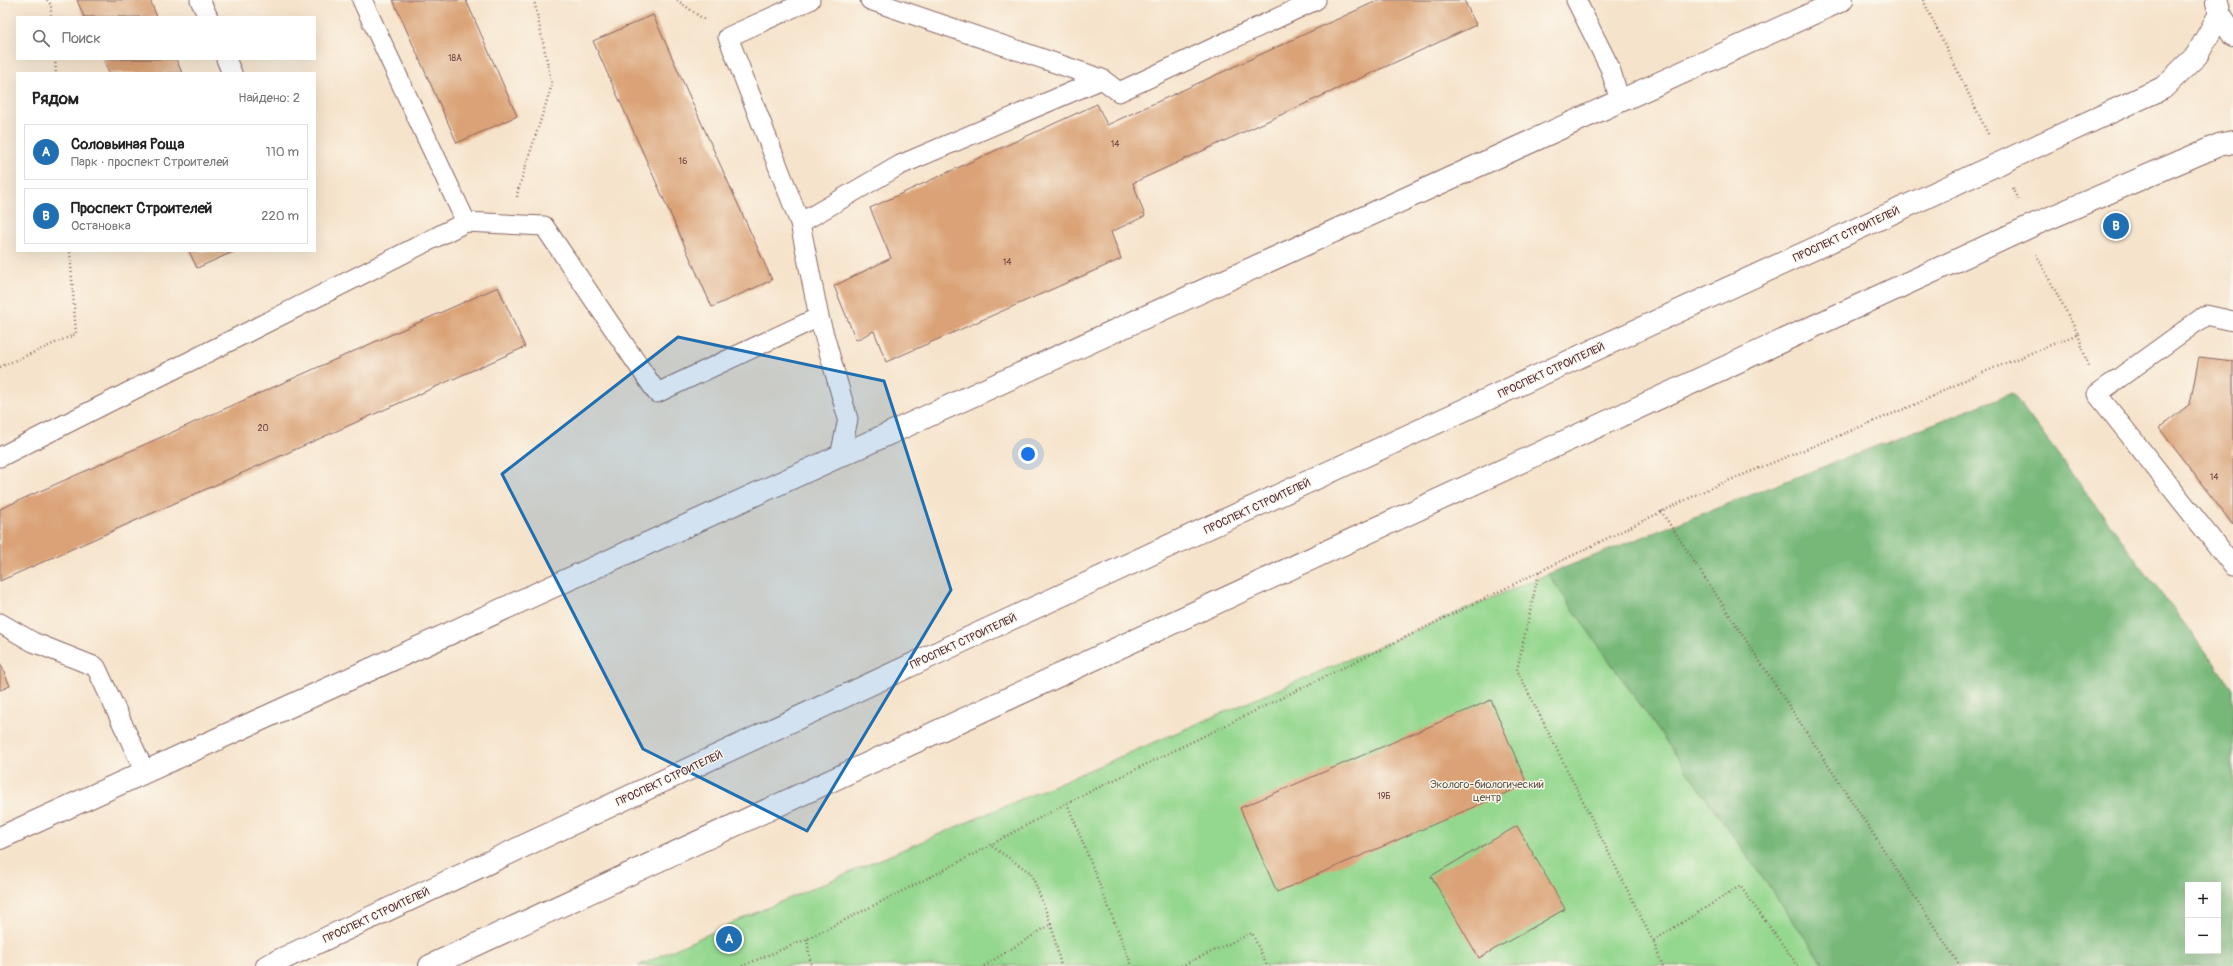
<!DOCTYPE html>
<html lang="ru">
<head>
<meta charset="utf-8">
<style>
	:root { --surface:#fff; --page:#f2f2f2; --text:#222; --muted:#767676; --line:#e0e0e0; --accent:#1f6fb2 }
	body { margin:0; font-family:Pangolin,sans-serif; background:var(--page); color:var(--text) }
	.controls { position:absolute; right:12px; bottom:12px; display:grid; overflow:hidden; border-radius:0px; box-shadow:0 4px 16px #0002 }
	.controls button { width:36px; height:36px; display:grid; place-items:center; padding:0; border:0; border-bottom:1px solid var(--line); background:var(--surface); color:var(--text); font:20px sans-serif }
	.you { position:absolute; left:1028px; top:454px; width:14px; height:14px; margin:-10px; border:3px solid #fff; border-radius:50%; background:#1a73e8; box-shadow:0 0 0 6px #1a73e833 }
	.badge { display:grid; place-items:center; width:26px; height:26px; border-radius:50%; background:var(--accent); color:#fff; font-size:13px; font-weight:700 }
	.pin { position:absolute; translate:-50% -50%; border:2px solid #fff; box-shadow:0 1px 4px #0006 }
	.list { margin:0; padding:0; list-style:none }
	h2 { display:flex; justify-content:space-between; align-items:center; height:52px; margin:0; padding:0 16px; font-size:17px }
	h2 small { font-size:13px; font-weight:400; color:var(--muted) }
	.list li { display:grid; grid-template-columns:26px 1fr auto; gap:12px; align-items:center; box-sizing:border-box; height:56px; margin:0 8px 8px; padding:0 8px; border:1px solid var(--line); border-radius:0px }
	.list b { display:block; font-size:15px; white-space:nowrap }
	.list p { margin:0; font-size:13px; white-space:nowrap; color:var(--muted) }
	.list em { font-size:13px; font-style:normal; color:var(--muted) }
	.icon { flex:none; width:22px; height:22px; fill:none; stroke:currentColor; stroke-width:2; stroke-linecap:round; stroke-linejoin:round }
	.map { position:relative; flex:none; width:2233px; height:966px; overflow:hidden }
	.search { position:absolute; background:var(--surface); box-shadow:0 4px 16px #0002; left:16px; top:16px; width:300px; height:44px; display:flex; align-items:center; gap:10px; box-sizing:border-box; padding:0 14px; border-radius:0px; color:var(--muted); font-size:15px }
	.panel { position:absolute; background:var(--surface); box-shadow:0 4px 16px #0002; left:16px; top:72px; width:300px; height:180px; border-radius:0px }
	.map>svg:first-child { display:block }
	.green { fill:#94d78e; stroke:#6f7b5c }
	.forest { fill:#77b879; stroke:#606c52; fill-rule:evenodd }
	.building { fill:#daa276 }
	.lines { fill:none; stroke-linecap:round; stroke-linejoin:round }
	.lane-casing { stroke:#866463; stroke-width:21 }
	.street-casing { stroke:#866463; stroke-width:24 }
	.secondary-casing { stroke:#866463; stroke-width:24 }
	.path { stroke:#866463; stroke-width:2.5; stroke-dasharray:1 3; stroke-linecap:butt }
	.lane { stroke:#fff; stroke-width:19 }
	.street { stroke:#fff; stroke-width:22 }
	.secondary { stroke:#fff; stroke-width:22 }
	.marked { fill:#1f6fb2; fill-opacity:0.2; stroke:#1f6fb2; stroke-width:3; stroke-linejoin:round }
	.labels { text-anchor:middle; stroke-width:3; stroke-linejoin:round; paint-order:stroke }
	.number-label { font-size:9px; fill:#6e403e }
	.street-label { font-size:11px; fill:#4a1f2b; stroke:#fbf7ec }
	.park-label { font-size:11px; fill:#605649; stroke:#fbf7ec }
</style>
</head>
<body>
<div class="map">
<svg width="2233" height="966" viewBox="0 0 2233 966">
	<rect width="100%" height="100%" fill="#fbf7ec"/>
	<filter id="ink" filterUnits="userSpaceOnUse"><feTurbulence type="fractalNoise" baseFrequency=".025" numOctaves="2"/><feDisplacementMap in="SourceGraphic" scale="8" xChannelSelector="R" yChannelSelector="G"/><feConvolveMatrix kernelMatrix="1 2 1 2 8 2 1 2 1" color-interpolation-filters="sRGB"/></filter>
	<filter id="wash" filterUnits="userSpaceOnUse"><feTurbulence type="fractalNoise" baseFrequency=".012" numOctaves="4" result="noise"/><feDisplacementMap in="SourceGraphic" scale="16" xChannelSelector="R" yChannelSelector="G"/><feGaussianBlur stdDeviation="0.9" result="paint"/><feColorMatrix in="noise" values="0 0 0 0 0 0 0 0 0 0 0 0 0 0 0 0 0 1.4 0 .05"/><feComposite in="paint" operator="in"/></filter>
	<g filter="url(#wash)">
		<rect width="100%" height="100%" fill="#f6e3cb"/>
		<!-- green -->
		<path class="green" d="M1548 574 1825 966H638L757 912Z"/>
		<!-- forest -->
		<path class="forest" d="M2012 393 2233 689V966H1825L1548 574ZM2188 885H2218V951H2188Z"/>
		<g id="blocks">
			<!-- building -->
			<path class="building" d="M77 0H150L157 17H84Z
				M393 0H466L517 116 457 143Z
				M1379 0H1464L1476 25 1133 183 1145 216 1111 232 1121 259 886 362 874 331 856 340 834 286 891 258 870 208 1097 104 1107 125Z
				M653 15 772 280 712 307 593 41Z
				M103 59H176L182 73H109Z
				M189 251H235L197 268Z
				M498 287 525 347 0 581V509Z
				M2199 357 2233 361V525L2159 428 2190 404Z
				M0 663 10 686 0 690Z
				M1491 700 1527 784 1277 892 1240 808Z
				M1517 826 1565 909 1479 958 1431 876Z"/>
		</g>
	</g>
	<g filter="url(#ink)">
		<use href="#blocks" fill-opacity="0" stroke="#866463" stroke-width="1"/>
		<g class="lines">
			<defs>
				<path id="lane" d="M200 0 208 17
					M362 0 466 222 544 226 657 393 819 317 800 223 900 165 1102 79 1119 92 1316 0
					M870 0 1102 79
					M1576 0 1610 68 1620 101
					M226 59 232 73
					M800 223 728 37 810 0
					M819 317 848 419 840 456
					M2233 321 2206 315 2097 394 2233 566
					M0 457 466 222
					M0 623 33 642 96 667 145 772"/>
				<path id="street" d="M0 838 1842 0"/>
				<path id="secondary" d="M2217 2 2220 14 2233 35
					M267 966 982 632 2163 88 2197 55 2220 14
					M430 966 2031 226 2219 145 2233 142"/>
			</defs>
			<!-- lane casing -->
			<use href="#lane" class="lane-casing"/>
			<!-- street casing -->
			<use href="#street" class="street-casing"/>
			<!-- secondary casing -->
			<use href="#secondary" class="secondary-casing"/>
			<!-- path -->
			<path class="path" d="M47 0 51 5V17
				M677 0 706 21
				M1923 0 1989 136
				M55 59 56 73
				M2013 188 2019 200
				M517 197 518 190 552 85 534 0
				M2078 334 2088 366
				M0 367 76 334 70 251
				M1661 511 1960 966
				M1539 571 1517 670 1653 941
				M1067 803 1132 966
				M1051 924 1061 966
				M807 939 811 966
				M742 966 807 939 950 867 1067 803 1708 489 1919 403 1967 379 2078 334 2036 254
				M984 966 1051 924 1031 873 990 845
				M1181 966 1252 933 1267 966
				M1663 966 1653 941 1740 886 1798 966"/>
			<!-- lane -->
			<use href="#lane" class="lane"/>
			<!-- street -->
			<use href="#street" class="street"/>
			<!-- secondary -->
			<use href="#secondary" class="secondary"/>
		</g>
	</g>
	<!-- marked area -->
	<path class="marked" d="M678 337 884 381 951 590 807 831 643 749 502 474Z"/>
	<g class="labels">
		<!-- number labels -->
		<g class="number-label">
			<text x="455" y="61">18А</text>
			<text x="1115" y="147">14</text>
			<text x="683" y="164">16</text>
			<text x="1007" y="265">14</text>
			<text x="263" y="431">20</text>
			<text x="2214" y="480">14</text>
			<text x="1384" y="799">19Б</text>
		</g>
		<!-- street labels -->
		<g class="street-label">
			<text transform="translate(1846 234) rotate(-25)" y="4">ПРОСПЕКТ СТРОИТЕЛЕЙ</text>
			<text transform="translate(1551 370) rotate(-25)" y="4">ПРОСПЕКТ СТРОИТЕЛЕЙ</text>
			<text transform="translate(1257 506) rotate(-25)" y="4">ПРОСПЕКТ СТРОИТЕЛЕЙ</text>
			<text transform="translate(963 641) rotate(-25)" y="4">ПРОСПЕКТ СТРОИТЕЛЕЙ</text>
			<text transform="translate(669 778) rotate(-25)" y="4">ПРОСПЕКТ СТРОИТЕЛЕЙ</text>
			<text transform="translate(376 915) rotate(-25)" y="4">ПРОСПЕКТ СТРОИТЕЛЕЙ</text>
		</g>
		<!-- park labels -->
		<g class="park-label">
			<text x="1487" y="788">Эколого-биологический<tspan x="1487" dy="13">центр</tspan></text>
		</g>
	</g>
</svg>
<div class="controls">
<button>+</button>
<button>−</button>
</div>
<div class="you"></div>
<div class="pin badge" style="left:729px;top:939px">A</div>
<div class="pin badge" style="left:2116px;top:226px">B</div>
<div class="search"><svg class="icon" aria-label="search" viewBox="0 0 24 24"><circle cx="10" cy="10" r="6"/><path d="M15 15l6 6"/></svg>Поиск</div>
<section class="panel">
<h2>Рядом<small>Найдено: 2</small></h2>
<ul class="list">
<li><span class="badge">A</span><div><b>Соловьиная Роща</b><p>Парк · проспект Строителей</p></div><em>110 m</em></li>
<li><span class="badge">B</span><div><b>Проспект Строителей</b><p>Остановка</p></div><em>220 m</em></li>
</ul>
</section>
</div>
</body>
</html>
